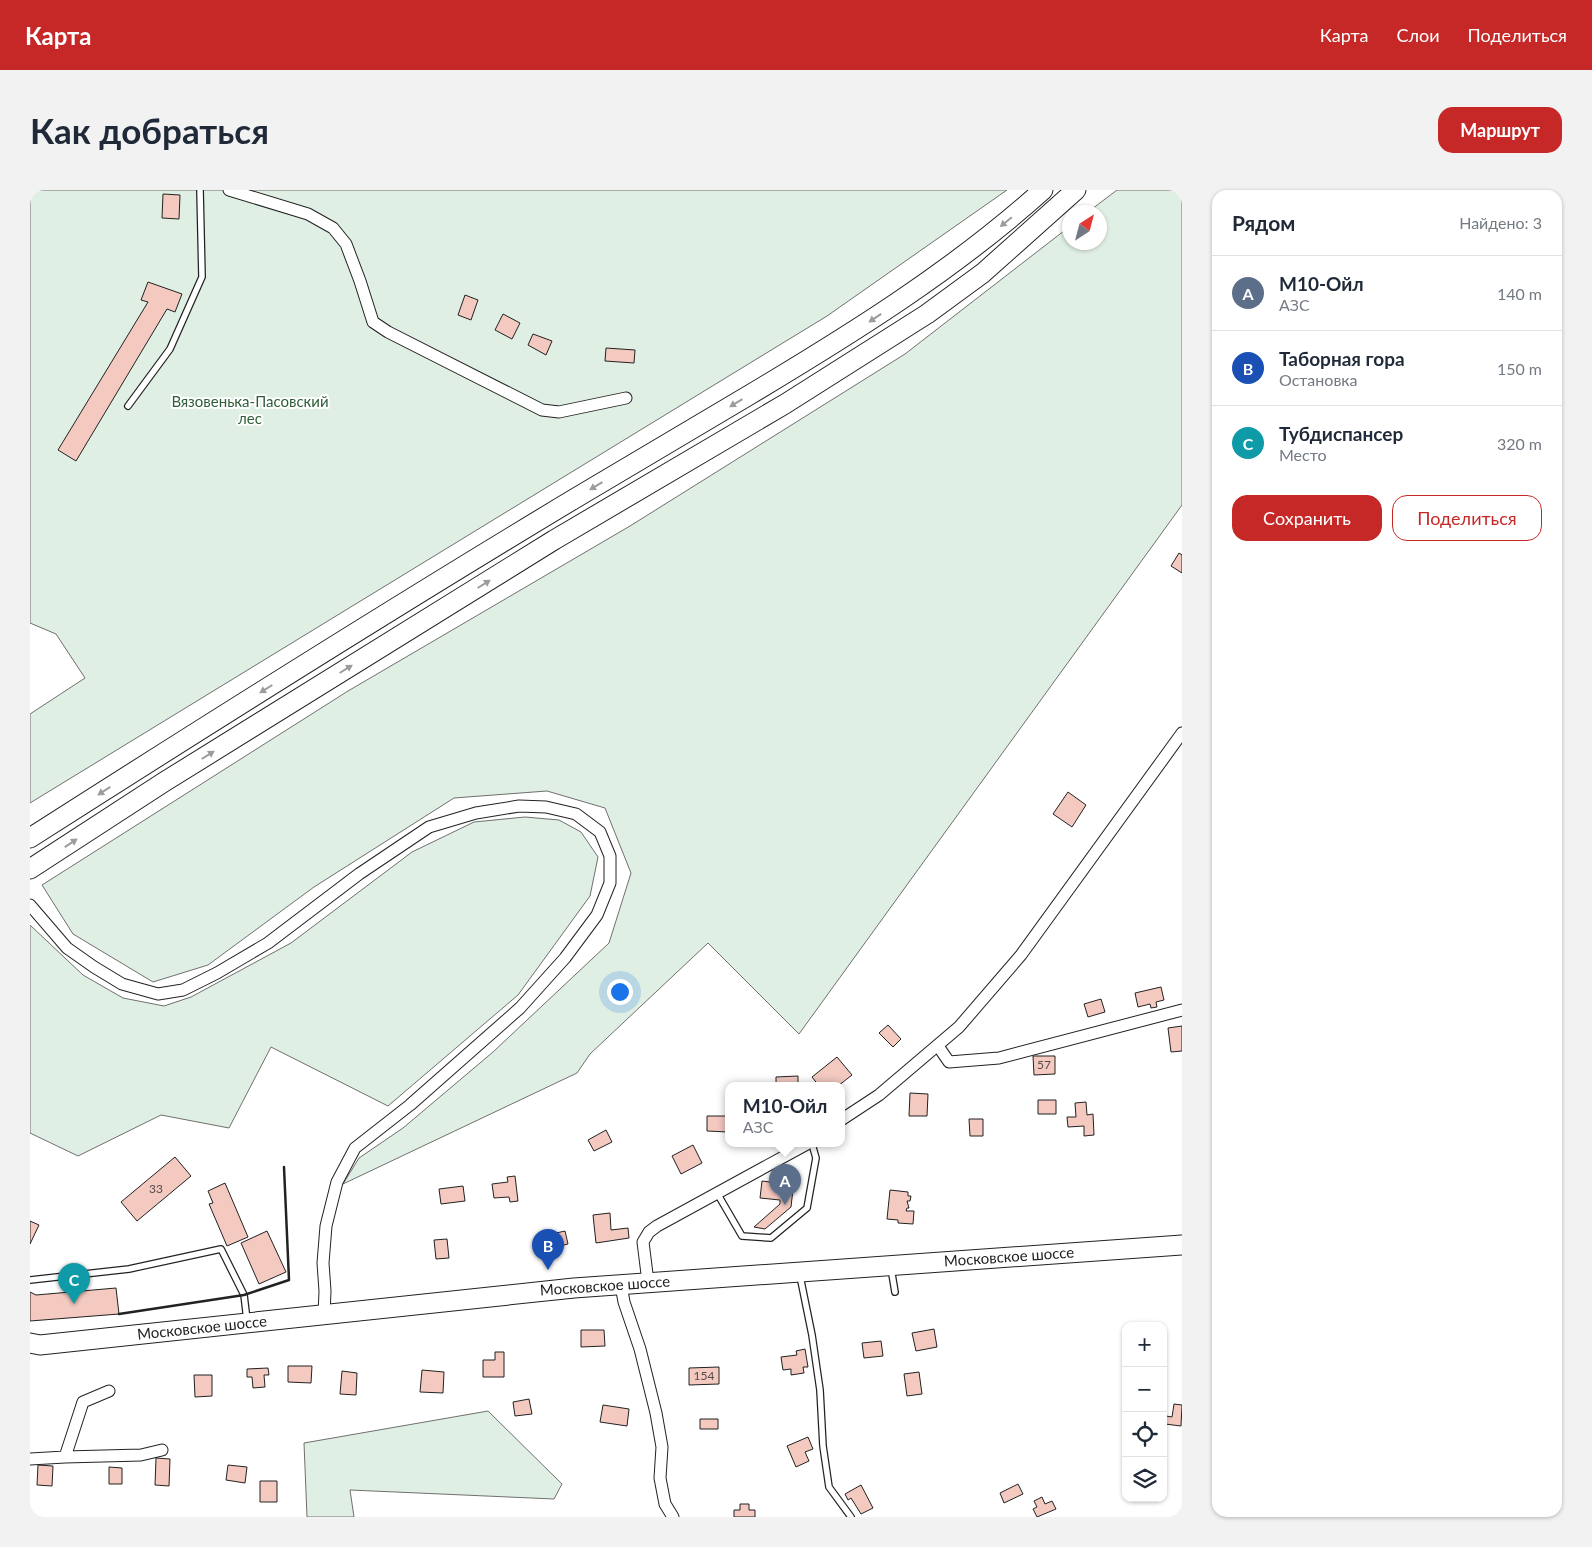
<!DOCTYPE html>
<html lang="ru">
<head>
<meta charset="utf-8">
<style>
	:root { --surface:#fff; --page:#f2f2f3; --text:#1f2937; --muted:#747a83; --line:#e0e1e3; --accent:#c62828 }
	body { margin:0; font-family:Lato,sans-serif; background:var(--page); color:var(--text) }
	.controls { position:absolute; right:15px; bottom:15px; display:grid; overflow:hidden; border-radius:10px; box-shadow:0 1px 4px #0004 }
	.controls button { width:45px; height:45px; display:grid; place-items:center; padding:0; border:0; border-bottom:1px solid var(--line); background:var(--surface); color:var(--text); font:25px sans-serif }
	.compass { position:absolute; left:1032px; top:15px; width:45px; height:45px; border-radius:50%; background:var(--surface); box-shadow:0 1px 4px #0004; rotate:36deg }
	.you { position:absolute; left:589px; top:801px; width:18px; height:18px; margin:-12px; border:4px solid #fff; border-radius:50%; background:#1a73e8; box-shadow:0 0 0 8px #1a73e833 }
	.badge { display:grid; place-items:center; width:32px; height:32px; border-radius:50%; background:var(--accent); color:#fff; font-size:16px; font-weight:700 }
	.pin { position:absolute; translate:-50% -41px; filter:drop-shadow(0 1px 2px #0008) }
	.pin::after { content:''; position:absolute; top:26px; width:18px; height:15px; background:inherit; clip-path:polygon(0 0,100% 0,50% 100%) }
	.popup { position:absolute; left:695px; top:892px; width:120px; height:65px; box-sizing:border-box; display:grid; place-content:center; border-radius:10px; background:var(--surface); filter:drop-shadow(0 1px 4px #0005); font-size:16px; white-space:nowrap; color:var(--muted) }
	.popup b { font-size:19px; color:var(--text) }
	.popup::after { content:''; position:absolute; left:50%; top:100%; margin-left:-10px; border:10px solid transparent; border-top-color:var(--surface) }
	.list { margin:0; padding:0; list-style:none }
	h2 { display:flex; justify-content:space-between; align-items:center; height:65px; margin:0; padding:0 20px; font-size:21px }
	h2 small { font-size:16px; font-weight:400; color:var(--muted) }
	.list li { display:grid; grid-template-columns:32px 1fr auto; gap:15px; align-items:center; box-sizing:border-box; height:75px; padding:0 20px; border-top:1px solid var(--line) }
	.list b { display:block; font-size:19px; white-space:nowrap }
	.list p { margin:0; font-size:16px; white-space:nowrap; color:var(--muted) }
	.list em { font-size:16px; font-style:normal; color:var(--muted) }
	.actions { display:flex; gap:10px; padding:15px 20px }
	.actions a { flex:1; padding:11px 0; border:1px solid var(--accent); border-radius:15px; text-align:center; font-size:18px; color:var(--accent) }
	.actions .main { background:var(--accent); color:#fff }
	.icon { flex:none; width:28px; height:28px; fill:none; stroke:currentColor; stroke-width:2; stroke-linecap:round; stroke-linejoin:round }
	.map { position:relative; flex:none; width:1152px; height:1327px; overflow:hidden; border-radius:15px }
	header { display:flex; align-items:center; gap:30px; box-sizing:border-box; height:70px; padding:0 25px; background:var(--accent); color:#fff }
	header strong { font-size:24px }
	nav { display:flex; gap:28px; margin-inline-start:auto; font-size:18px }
	.intro { display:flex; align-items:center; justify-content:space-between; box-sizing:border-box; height:120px; padding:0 30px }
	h1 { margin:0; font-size:35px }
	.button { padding:12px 22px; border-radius:15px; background:var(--accent); color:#fff; font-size:18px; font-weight:700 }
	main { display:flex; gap:30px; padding:0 30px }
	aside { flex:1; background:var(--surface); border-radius:15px; box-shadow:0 1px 4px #0004 }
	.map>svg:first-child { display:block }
	.green { fill:#e0efe3; stroke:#6f6f6f }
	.building { fill:#f3c9c0; stroke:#222 }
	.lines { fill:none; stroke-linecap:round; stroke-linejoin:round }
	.service-casing { stroke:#222; stroke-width:8 }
	.minor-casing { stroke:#222; stroke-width:13 }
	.primary-casing { stroke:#222; stroke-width:21 }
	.service { stroke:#fff; stroke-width:5.5 }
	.minor { stroke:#fff; stroke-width:11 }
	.primary { stroke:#fff; stroke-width:19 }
	.wall { stroke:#222; stroke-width:2.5 }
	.oneway { fill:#9c9c9c }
	.labels { text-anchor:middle; stroke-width:4; stroke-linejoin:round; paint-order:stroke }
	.number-label { font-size:12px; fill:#564c4a }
	.park-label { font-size:15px; fill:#2f5e38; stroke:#fff }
	.street-label { font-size:15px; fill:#222; stroke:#fff }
</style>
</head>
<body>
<header>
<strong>Карта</strong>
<nav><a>Карта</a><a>Слои</a><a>Поделиться</a></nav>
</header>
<div class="intro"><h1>Как добраться</h1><a class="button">Маршрут</a></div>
<main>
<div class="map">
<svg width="1152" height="1327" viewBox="0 0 1152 1327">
	<rect width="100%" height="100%" fill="#fff"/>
	<!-- green -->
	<path class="green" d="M0 0H977L797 126 0 613V524L55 488 26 444 0 433Z
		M1087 0H1152V315L769 844 678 753 560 864 547 883 313 994 329 968 373 938 463 862 579 753 601 683 575 618 517 601 424 608 284 697 178 775 123 792 43 744 12 695 318 501 600 336 875 164 1039 37 1040 52H1070V22H1058Z
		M495 627 529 630 551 642 568 667 560 706 488 805 358 916 241 857 199 938 131 925 48 966 0 943V735L53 785 93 808 134 816 161 807 261 753 382 662 444 632Z
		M458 1221 532 1294 524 1309 320 1300 324 1327H277L274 1253Z"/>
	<!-- building -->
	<path class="building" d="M133 4 150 5 149 29 132 28Z
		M118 92 152 104 145 122 137 119 46 271 28 260 118 112 111 110Z
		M435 105 448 110 441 130 428 125Z
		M473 124 490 133 482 149 465 140Z
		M503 144 522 151 516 165 498 155Z
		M576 158 605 160 604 173 575 171Z
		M1149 363 1152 365V383L1141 376Z
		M1038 602 1056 615 1042 637 1023 624Z
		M1131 797 1134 810 1126 812 1127 817 1121 818 1120 814 1108 817 1105 803Z
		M1071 809 1075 822 1058 827 1054 814Z
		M858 835 871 849 863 857 849 843Z
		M1152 836V861L1141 862 1138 838Z
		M1003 866H1025V884L1004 885Z
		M807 867 822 885 808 896H789L782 887Z
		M768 886V896H746V887Z
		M880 903 898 904 897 926H879Z
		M1008 910H1026V924H1008Z
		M1056 912 1057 925 1063 924 1064 945 1054 946V936L1038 937 1037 927H1046L1045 913Z
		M677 926H699L698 942 677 941Z
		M939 929H953V946H940Z
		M576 940 582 952 564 961 558 950Z
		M663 955 672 973 651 984 642 966Z
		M145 967 161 986 107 1031 91 1012Z
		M485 986 488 1011 480 1012 479 1007 464 1008 462 994 478 992 477 987Z
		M732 991 756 994 755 998 763 999 761 1017 735 1039 724 1037 750 1014V1010L730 1008Z
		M195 993 218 1047 197 1056 179 1014 183 1013 178 1001Z
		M433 996 435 1011 411 1014 409 999Z
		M860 1000 878 1002V1006H881L880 1011H877L879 1018H877L876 1021H884L883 1034 868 1033V1030L857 1029Z
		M580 1023 581 1040 598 1038 599 1048 566 1053 563 1025Z
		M0 1031 9 1035 0 1054Z
		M237 1041 256 1082 229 1094 211 1053Z
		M535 1041 538 1054 517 1059 513 1046Z
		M417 1049 419 1068 406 1069 404 1050Z
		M86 1098 89 1124 0 1131V1102L6 1105Z
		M904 1139 907 1157 886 1161 882 1143Z
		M551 1140H574L575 1156 551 1157Z
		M851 1151 853 1166 834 1168 832 1153Z
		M775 1159 778 1177H773L774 1183 761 1185V1179L753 1180 751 1167 767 1165 766 1161Z
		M465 1162H474V1187H453V1170H465Z
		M258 1176H282L281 1193 258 1192Z
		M689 1177V1194L659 1195V1178Z
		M238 1178 239 1185H234L235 1197 223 1198 222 1187H217V1179Z
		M392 1180 414 1182 413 1203 390 1202Z
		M312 1181 327 1183 326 1205 310 1204Z
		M889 1182 892 1204 877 1206 874 1184Z
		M164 1185H182V1206L165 1207Z
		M499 1209 502 1224 485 1226 483 1212Z
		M1144 1214 1152 1215 1151 1236 1135 1234 1136 1226 1142 1227Z
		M573 1215 599 1219 597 1236 570 1232Z
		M670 1229H688V1239H670Z
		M778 1247 783 1259 775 1262 779 1271 766 1277 757 1256Z
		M126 1268 140 1269 139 1296 125 1295Z
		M8 1275 23 1276 22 1296 7 1295Z
		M198 1275 217 1277 215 1293 196 1290Z
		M79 1277 92 1278V1294H79Z
		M230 1291H247V1312H230Z
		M988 1294 993 1304 974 1313 970 1303Z
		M831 1295 843 1318 831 1324 821 1308 818 1310 815 1304Z
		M1012 1307 1015 1314 1022 1311 1026 1319 1007 1327 1003 1319 1007 1317 1004 1311Z
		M710 1314H719V1320H725V1327H704V1320H710Z"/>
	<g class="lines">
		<defs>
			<path id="service" d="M98 216 140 159 172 87 170 0
				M687 1003 712 1046 741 1048 777 1018 786 968 782 954
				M861 1078 865 1102
				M770 1086 782 1145 790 1200 793 1256 799 1297 821 1327
				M0 1090 99 1079 191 1059 214 1105 217 1130"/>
			<path id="minor" d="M199 0 278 24 303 38 316 54 330 91 343 132 358 142 512 220 529 222 596 208
				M0 715 37 758 64 777 92 794 128 804 153 800 187 783 238 753 329 684 399 637 446 623 489 616 516 617 546 624 570 642 580 666V693L567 725 535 768 490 818 380 915 325 958 307 992 296 1036 293 1073 295 1101 294 1125
				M908 856 919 872 969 868 1152 820
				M811 930 849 905 929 837 991 765 1152 543
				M618 1092 613 1052 619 1042 627 1036 777 954
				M591 1095 594 1112 610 1159 626 1223 632 1257 630 1288 635 1314 643 1327
				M35 1267 111 1265 132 1260
				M0 1269 35 1267 53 1212 79 1201"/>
			<path id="primary" d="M0 648C180 533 361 419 544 309 603 274 662 239 721 204 823 143 924 80 1013 0
				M0 679 134 592 524 350 755 214 897 124 953 83 1046 0
				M0 1153 10 1155 544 1098 1152 1055"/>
		</defs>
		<!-- service casing -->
		<use href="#service" class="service-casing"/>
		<!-- minor casing -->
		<use href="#minor" class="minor-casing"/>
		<!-- primary casing -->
		<use href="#primary" class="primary-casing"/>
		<!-- service -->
		<use href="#service" class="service"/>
		<!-- minor -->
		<use href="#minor" class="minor"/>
		<!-- primary -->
		<use href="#primary" class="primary"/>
		<!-- wall -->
		<path class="wall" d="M89 1124 214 1105 259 1090 254 977"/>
	</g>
	<!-- one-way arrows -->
	<defs><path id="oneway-solid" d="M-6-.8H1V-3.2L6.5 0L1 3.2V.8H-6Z" transform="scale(1.25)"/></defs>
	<g class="oneway">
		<use href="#oneway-solid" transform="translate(976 32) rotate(141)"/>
		<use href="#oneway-solid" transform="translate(845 128) rotate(146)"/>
		<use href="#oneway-solid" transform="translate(706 213) rotate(149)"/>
		<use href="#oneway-solid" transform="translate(566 296) rotate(149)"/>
		<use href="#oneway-solid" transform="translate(454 394) rotate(-32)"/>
		<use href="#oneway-solid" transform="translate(316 479) rotate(-32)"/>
		<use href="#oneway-solid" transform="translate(236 499) rotate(148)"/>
		<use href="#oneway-solid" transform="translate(178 565) rotate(-32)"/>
		<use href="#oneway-solid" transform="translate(74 601) rotate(147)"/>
		<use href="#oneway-solid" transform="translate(41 653) rotate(-33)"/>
	</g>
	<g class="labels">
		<!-- number labels -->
		<g class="number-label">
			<text x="1014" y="879">57</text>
			<text x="126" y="1003">33</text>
			<text x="674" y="1190">154</text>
		</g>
		<!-- park labels -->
		<g class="park-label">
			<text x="220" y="217">Вязовенька-Пасовский<tspan x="220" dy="17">лес</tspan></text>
		</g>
		<!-- street labels -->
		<g class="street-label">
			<text transform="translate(979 1067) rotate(-4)" y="5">Московское шоссе</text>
			<text transform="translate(575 1096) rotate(-4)" y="5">Московское шоссе</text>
			<text transform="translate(172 1138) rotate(-6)" y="5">Московское шоссе</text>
		</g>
	</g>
</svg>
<div class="controls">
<button>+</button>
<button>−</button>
<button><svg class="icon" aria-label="locate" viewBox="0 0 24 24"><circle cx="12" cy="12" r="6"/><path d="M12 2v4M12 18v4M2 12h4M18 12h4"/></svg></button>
<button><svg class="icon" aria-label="layers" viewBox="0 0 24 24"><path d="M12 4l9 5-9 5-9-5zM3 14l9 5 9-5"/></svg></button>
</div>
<svg class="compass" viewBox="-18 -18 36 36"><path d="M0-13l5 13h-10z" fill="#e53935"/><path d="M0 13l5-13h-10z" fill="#747a83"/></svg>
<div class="you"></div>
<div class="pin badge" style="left:755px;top:1015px;background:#5c6f8a">A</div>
<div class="popup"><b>М10-Ойл</b>АЗС</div>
<div class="pin badge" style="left:518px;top:1080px;background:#1a4fb4">B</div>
<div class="pin badge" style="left:44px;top:1114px;background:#0f9aa8">C</div>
</div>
<aside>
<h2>Рядом<small>Найдено: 3</small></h2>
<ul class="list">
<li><span class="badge" style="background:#5c6f8a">A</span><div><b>М10-Ойл</b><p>АЗС</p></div><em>140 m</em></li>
<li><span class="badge" style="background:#1a4fb4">B</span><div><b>Таборная гора</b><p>Остановка</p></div><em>150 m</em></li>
<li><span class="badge" style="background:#0f9aa8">C</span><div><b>Тубдиспансер</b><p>Место</p></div><em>320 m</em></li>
</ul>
<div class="actions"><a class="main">Сохранить</a><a>Поделиться</a></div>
</aside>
</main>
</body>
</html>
